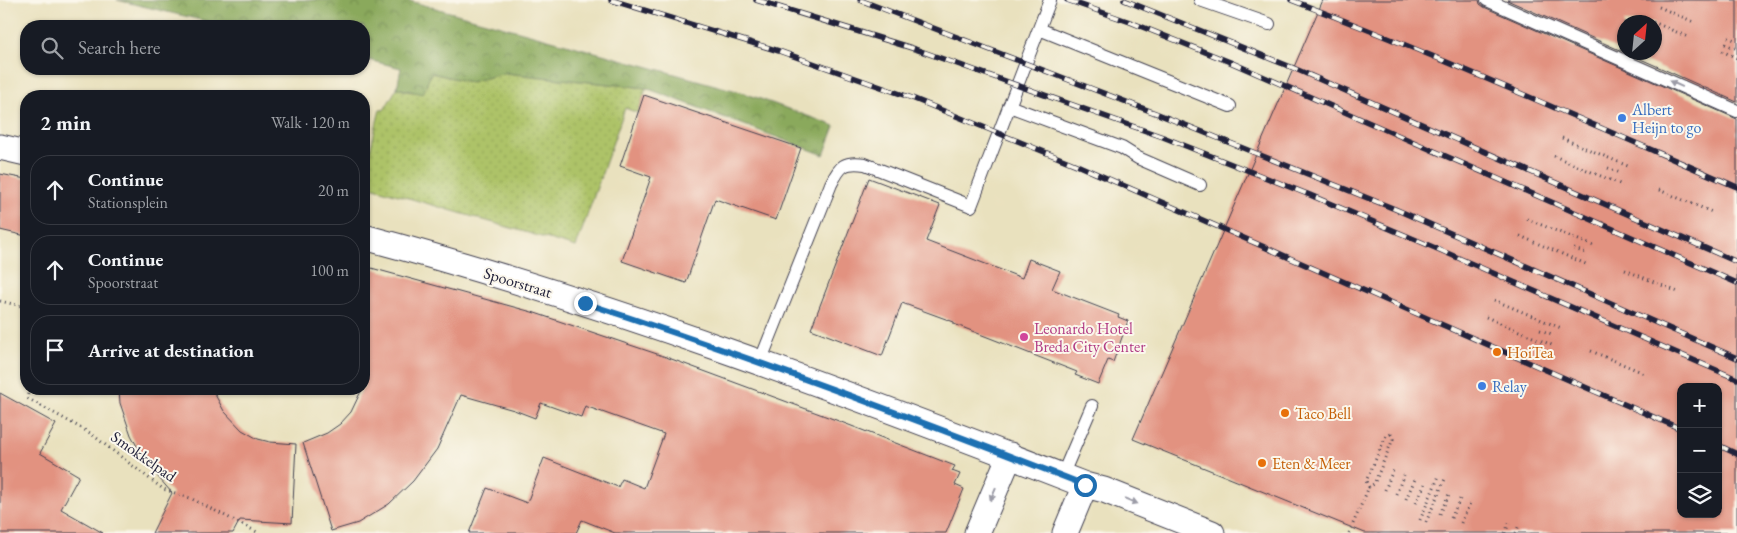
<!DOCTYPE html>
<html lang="en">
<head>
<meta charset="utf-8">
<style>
	:root { --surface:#171b24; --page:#242831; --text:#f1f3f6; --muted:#9ea1a6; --line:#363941 }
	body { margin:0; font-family:"EB Garamond",serif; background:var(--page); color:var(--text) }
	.controls { position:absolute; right:15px; bottom:15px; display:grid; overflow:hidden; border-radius:10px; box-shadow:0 1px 4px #0004 }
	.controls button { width:45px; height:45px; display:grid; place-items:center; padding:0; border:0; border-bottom:1px solid var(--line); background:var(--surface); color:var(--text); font:25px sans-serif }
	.compass { position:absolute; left:1617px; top:15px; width:45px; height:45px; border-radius:50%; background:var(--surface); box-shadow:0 1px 4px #0004; rotate:27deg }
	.stop { position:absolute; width:15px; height:15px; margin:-11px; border:4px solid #1f6fb2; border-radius:50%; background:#fff }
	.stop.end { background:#1f6fb2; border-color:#fff; box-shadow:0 1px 5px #0008 }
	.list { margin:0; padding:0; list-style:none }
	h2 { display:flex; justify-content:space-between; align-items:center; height:65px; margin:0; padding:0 20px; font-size:21px }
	h2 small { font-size:16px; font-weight:400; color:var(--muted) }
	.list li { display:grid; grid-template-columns:32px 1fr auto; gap:15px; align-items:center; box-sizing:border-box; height:70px; margin:0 10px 10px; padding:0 10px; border:1px solid var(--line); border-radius:20px }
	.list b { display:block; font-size:19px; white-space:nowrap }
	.list p { margin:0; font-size:16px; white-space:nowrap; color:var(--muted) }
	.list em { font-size:16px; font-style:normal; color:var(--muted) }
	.icon { flex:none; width:28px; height:28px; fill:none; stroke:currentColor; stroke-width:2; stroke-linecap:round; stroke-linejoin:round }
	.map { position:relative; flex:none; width:1737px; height:533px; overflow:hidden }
	.search { position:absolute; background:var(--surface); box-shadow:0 1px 4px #0004; left:20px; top:20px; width:350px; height:55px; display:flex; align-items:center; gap:12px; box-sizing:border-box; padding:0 18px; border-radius:20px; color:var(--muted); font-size:19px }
	.panel { position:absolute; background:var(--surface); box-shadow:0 1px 4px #0004; left:20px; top:90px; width:350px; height:305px; border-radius:20px }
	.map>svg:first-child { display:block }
	.grass { fill:url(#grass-dots); stroke:#687252 }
	.forest { fill:url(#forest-crowns); stroke:#56664c }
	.building { fill:#e29280; fill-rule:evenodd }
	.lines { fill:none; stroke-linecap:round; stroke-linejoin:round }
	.lane-casing { stroke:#403f4f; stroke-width:14 }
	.street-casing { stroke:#403f4f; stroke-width:27 }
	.path { stroke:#403f4f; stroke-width:3; stroke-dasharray:1 4; stroke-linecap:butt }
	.lane { stroke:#fff; stroke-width:12 }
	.street { stroke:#fff; stroke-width:25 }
	.rail-casing { stroke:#22223b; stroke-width:5.5 }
	.rail { stroke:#fbf7ec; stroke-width:4; stroke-dasharray:11; stroke-linecap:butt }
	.oneway { fill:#9c9ca7 }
	.route { stroke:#1f6fb2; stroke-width:6 }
	.shop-dot { fill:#3f7fe0; stroke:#fbf7ec; stroke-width:2 }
	.hotel-dot { fill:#d1479c; stroke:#fbf7ec; stroke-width:2 }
	.food-dot { fill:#e8710a; stroke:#fbf7ec; stroke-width:2 }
	.labels { text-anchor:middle; stroke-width:4; stroke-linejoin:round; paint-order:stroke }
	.shop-label { font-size:16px; fill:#366cbe; stroke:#fbf7ec; text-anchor:start }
	.street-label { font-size:16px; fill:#22223b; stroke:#fbf7ec }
	.hotel-label { font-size:16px; fill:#b23c85; stroke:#fbf7ec; text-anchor:start }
	.food-label { font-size:16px; fill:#c56008; stroke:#fbf7ec; text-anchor:start }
</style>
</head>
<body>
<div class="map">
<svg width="1737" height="533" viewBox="0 0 1737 533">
	<defs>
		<pattern id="grass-dots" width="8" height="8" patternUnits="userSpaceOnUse" patternTransform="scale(1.25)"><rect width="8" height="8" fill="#adc368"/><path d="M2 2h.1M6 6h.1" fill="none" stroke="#95a75b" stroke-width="1.8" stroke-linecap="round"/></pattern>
		<pattern id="forest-crowns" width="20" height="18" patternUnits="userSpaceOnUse" patternTransform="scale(1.25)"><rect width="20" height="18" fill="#8aa95c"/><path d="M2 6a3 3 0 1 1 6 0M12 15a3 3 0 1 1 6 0" fill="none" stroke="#70894d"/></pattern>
	</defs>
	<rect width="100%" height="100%" fill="#fbf7ec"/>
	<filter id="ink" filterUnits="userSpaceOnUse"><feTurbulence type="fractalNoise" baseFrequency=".02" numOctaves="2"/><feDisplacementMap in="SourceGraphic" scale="10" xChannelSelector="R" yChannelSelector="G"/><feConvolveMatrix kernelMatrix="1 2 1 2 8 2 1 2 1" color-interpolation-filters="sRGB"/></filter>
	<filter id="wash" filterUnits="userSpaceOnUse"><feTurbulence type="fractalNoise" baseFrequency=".0096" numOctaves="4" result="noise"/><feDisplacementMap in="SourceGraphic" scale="20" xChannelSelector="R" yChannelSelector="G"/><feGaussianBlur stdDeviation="1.12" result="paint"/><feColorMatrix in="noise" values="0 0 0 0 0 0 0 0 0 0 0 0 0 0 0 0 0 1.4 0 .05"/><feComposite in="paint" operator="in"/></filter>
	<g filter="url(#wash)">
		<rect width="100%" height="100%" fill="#e9e1be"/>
		<!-- grass -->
		<path class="grass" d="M431 73 470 82 505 73 646 88 638 113 625 108 576 247 364 185V176L380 109 384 110 397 88 410 92Z"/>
		<!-- forest -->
		<path class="forest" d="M117 0H406L744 93 835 126 824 155 646 88 505 73 470 82 431 73 423 94 397 88 401 68 364 59V26H226Z"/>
		<g id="blocks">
			<!-- building -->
			<path class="building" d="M1323 0H1479L1480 4 1484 7 1737 119V533H1365L1133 439ZM1681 387H1718V514H1681Z
				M1507 0H1737V102L1625 52H1654V22H1624V52Z
				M644 95 801 148 776 220 715 199 686 283 622 261 651 177 620 166Z
				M0 174 26 179V236L0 230Z
				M869 178 940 205 926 241 1022 278 1029 259 1060 271 1052 289 1119 315 1118 317 1128 321 1113 362 1108 360 1098 384 1075 375 1077 372 954 324V322L902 303 882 356 811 329Z
				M364 266 532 312 666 357 836 420 955 466 952 471 960 474 955 485 964 489 946 533H615L582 520 576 533H469L487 488 527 503 544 458 618 487 622 479 644 488 664 434 585 406 581 417 541 403 535 418 514 410 461 395 437 449 413 481 389 504 358 523 331 531 303 443 327 433 340 424 351 412 362 389H364Z
				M119 389H212L224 411 242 430 258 439 270 442 296 444 292 523 240 520 233 533H152L172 493 146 463 131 435 120 403Z
				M0 393 56 424 40 453 79 476 61 509 103 533H0Z"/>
		</g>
	</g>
	<g filter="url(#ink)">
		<use href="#blocks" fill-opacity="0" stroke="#403f4f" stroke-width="1"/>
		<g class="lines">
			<defs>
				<path id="lane" d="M1200 0 1269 24
					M1487 0 1737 111
					M1039 29 1230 106
					M1009 106 1122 148 1138 158 1200 185
					M760 362 831 184C840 166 844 161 865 164L971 206 1050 0
					M1062 476 1092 406"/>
				<path id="street" d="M0 147 26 153
					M364 237C610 303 848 393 1085 485L1104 490 1212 533
					M977 533 1010 455
					M1065 533 1085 485"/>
			</defs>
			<!-- lane casing -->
			<use href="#lane" class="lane-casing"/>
			<!-- street casing -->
			<use href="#street" class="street-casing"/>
			<!-- path -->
			<path class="path" d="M1659 7 1694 22
				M1653 22 1688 37
				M1728 37 1737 41
				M1725 44 1737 49
				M1722 51 1737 58
				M1562 138 1630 167
				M1554 156 1622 185
				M1608 168 1620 173
				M1659 190 1712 212
				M1527 219 1596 247
				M1520 236 1588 265
				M1574 249 1586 253
				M1625 270 1678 292
				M1494 300 1561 328
				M0 301 26 307
				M1486 317 1554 346
				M1540 330 1552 334
				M1591 351 1644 373
				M29 389 27 398 90 433 163 489 190 498 259 533
				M1391 434 1393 439 1374 484 1369 487 1366 481 1386 436Z
				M1385 490 1393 470
				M1396 494 1404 475
				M1406 499 1415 479
				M1416 503 1425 484
				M1440 514 1449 494
				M1451 518 1460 499
				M1420 520 1439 476
				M1426 522 1445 479
				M1461 523 1470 503
				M1349 533 1369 487
				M1505 533 1510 521
				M1516 533 1519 525"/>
			<!-- lane -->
			<use href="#lane" class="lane"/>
			<!-- street -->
			<use href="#street" class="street"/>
			<defs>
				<path id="rail" d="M611 0 779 51 912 98 1079 166 1681 429
					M756 0 915 49 1163 137 1310 195 1440 250 1737 379
					M860 0 1158 114 1395 209 1737 358
					M1067 0 1130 22 1230 62 1737 283
					M1124 0 1291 67 1737 262
					M1291 0C1442 57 1589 123 1737 187
					M1718 445 1737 454"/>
			</defs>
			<!-- rail casing -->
			<use href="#rail" class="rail-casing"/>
			<!-- rail -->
			<use href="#rail" class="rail"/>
		</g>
		<!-- one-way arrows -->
		<defs><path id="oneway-solid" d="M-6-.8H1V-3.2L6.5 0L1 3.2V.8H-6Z" transform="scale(1.25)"/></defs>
		<g class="oneway">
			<use href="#oneway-solid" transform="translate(1676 84) rotate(-156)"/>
			<use href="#oneway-solid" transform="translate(993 494) rotate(113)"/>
			<use href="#oneway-solid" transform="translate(1131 501) rotate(22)"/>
		</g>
	</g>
	<g class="lines" filter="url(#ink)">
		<!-- route -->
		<path class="route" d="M585 303C754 358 920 421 1085 485"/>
	</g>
	<!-- markers -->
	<g class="shop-dot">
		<circle cx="1622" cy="118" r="5"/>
		<circle cx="1482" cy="386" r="5"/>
	</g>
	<circle class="hotel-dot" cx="1024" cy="337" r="5"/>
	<g class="food-dot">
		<circle cx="1497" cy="352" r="5"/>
		<circle cx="1285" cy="413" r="5"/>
		<circle cx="1262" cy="463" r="5"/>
	</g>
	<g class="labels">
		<!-- shop labels -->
		<g class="shop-label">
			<text x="1632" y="115">Albert<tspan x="1632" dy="18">Heijn to go</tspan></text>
			<text x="1492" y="392">Relay</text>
		</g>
		<!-- street labels -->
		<g class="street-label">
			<text transform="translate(518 282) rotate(17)" y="6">Spoorstraat</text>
			<text transform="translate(144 456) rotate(35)" y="6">Smokkelpad</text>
		</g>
		<!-- hotel labels -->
		<g class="hotel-label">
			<text x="1034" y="334">Leonardo Hotel<tspan x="1034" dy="18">Breda City Center</tspan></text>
		</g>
		<!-- food labels -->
		<g class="food-label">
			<text x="1507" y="358">HoiTea</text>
			<text x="1295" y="419">Taco Bell</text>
			<text x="1272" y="469">Eten &amp; Meer</text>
		</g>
	</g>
</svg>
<div class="controls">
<button>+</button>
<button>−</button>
<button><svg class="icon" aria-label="layers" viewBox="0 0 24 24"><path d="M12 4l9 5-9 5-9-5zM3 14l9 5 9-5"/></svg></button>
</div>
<svg class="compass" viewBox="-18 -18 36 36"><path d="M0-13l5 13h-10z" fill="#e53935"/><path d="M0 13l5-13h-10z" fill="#9ea1a6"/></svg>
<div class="stop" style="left:1085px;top:485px"></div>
<div class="stop end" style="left:585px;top:303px"></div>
<div class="search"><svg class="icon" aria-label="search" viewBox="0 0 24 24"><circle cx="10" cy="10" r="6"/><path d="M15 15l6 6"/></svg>Search here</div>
<section class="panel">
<h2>2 min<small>Walk · 120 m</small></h2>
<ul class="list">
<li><svg class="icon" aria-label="ahead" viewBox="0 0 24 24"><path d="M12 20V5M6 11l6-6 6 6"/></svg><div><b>Continue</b><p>Stationsplein</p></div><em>20 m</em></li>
<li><svg class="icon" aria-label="ahead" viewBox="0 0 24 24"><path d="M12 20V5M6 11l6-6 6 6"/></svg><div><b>Continue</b><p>Spoorstraat</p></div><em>100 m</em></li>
<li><svg class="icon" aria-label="arrive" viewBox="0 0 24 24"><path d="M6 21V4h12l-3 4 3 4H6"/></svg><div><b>Arrive at destination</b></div></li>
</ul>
</section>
</div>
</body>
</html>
